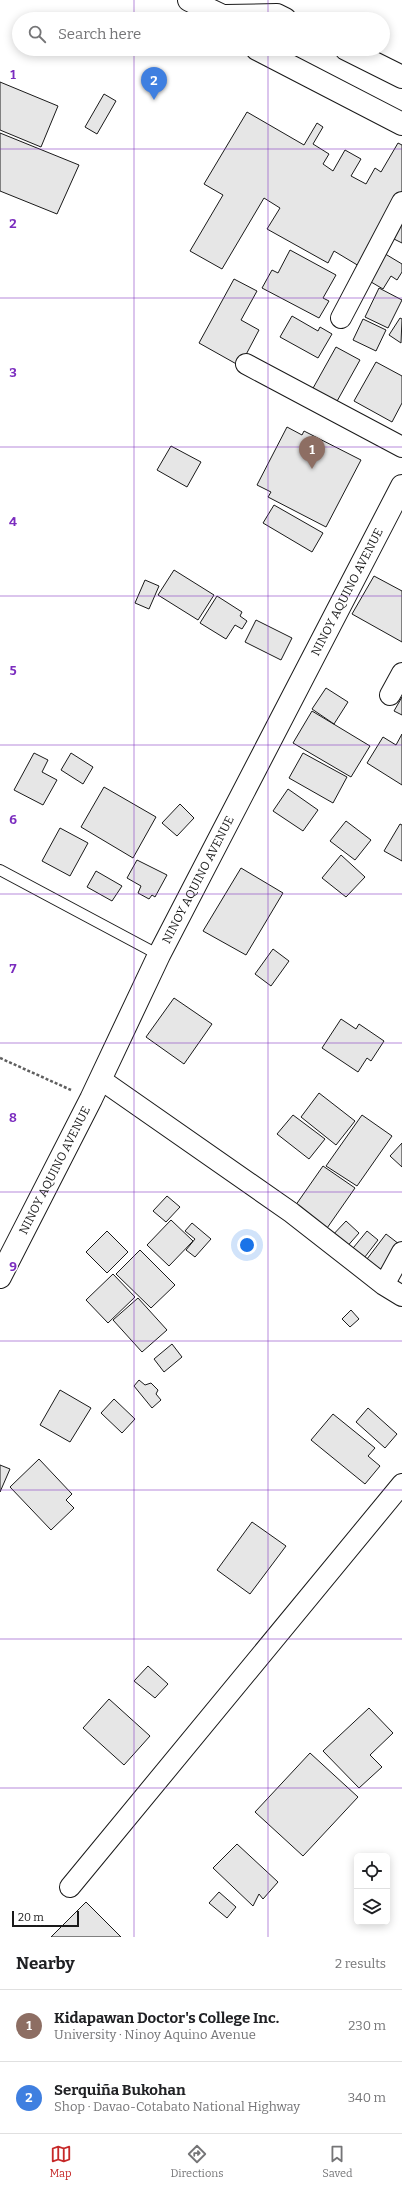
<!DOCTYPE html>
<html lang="en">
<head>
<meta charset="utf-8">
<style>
	:root { --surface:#fff; --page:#f6f6f6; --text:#202124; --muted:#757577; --line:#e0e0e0; --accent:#c62828 }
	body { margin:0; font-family:Bitter,serif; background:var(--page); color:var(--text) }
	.controls { position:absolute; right:12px; bottom:12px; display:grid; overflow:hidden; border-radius:6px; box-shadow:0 2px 10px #0003 }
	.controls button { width:36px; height:36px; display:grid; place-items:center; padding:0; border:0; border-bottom:1px solid var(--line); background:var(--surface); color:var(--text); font:20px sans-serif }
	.scale { position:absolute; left:12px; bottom:10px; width:67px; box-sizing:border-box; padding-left:4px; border:2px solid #1a1a1a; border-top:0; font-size:11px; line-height:14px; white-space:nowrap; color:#1a1a1a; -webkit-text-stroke:3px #fff; paint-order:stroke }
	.you { position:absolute; left:247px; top:1245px; width:14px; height:14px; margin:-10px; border:3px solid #fff; border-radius:50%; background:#1a73e8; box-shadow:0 0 0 6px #1a73e833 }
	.badge { display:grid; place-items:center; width:26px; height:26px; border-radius:50%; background:var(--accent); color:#fff; font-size:13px; font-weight:700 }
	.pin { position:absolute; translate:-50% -33px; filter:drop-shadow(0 1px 2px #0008) }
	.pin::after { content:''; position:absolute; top:21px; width:14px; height:12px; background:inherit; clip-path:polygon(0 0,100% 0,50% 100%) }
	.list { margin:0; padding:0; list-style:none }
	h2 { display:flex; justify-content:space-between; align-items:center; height:52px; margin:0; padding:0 16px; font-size:17px }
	h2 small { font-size:13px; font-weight:400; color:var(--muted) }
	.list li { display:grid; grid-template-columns:26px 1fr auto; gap:12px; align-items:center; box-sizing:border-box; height:72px; padding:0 16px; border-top:1px solid var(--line) }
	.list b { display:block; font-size:15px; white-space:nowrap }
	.list p { margin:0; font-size:13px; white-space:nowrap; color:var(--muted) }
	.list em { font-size:13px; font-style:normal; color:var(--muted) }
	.icon { flex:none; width:22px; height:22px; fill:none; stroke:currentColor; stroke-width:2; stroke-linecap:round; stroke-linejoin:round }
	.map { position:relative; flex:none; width:402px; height:1937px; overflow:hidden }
	.search { position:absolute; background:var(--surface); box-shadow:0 2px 10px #0003; left:12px; right:12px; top:12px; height:44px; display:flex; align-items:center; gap:10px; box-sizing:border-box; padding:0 14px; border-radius:22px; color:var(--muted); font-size:15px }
	.sheet { height:196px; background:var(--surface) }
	nav { display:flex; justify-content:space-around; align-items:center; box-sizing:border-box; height:56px; border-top:1px solid var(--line); background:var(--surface); font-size:11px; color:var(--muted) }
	nav a { display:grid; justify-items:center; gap:2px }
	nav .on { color:var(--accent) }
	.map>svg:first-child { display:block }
	.building { fill:#e6e6e6; stroke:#1a1a1a }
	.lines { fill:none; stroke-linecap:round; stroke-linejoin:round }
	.lane-casing { stroke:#1a1a1a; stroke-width:12 }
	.street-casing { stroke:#1a1a1a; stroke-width:22 }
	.primary-casing { stroke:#1a1a1a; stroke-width:24 }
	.highway-casing { stroke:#1a1a1a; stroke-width:24 }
	.path { stroke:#5f5f5f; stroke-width:2.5; stroke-dasharray:3 2; stroke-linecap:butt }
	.lane { stroke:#fff; stroke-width:10 }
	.street { stroke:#fff; stroke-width:20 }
	.primary { stroke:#fff; stroke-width:22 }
	.highway { stroke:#fff; stroke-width:22 }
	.grid { fill:none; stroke:#7b2cbf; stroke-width:1; stroke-opacity:0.55 }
	.labels { text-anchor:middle; stroke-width:3; stroke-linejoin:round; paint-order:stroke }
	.street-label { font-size:12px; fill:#1a1a1a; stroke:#fff }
	.grid-label { font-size:13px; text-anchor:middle; font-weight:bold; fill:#7b2cbf; stroke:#fff; stroke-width:3; stroke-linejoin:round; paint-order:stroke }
</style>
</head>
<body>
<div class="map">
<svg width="402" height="1937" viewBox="0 0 402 1937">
	<rect width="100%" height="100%" fill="#fff"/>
	<!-- building -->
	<path class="building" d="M0 82 58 106 41 147 0 130Z
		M104 94 116 101 97 134 85 127Z
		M247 112 304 145 317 123 323 127 313 144 329 154 323 164 333 171 345 150 361 159 351 176 366 184 375 168 381 172 398 143 402 145V193L359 266 334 251 328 263 267 229 280 208 264 198 222 269 190 251 223 195 204 184Z
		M0 133 79 165 57 214 0 191Z
		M402 223V243L394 239Z
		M290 250 336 275 323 298 329 301 319 318 262 288 272 270 278 273Z
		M382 252 402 264V272L397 280 391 276 383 289 366 279Z
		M234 279 257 291 241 320 259 330 240 366 199 343Z
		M379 288 402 300 388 328 365 317Z
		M292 316 318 331 320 327 332 334 318 358 280 337Z
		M400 318 402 319 401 343 389 335Z
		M363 319 386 330 376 351 353 340Z
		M336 347 360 360 336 403 312 390Z
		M376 362 402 376V403L392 422 354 401Z
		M287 427 302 435 304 431 361 460 326 527 268 497 271 492 257 485Z
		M171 446 201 462 187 487 157 470Z
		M274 505 323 533 312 552 263 523Z
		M174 570 214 595 198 620 158 595Z
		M374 576 402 591V642L352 614Z
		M145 580 159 586 149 609 135 603Z
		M217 596 242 612 240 616 247 621 242 629 235 625 226 639 200 623Z
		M256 620 292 638 281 660 245 642Z
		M326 688 348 702 334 724 312 709Z
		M402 697V715L394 711Z
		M312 711 370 746 351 777 293 743Z
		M402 734V785L367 763 383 737 396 745Z
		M34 753 48 760 42 772 57 780 43 805 14 790Z
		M71 753 93 767 83 784 61 770Z
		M303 753 347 777 333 803 289 778Z
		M104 787 156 817 133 858 81 827Z
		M288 789 318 810 303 831 273 811Z
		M180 804 194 818 177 836 162 823Z
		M346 821 371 840 355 860 330 841Z
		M400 824 402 825V861L384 851Z
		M60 828 88 843 70 876 42 861Z
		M341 855 365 877 346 897 322 878Z
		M137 860 167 875 155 897 152 895 149 899 138 893 141 886 127 878Z
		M241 868 283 893 246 955 203 931Z
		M96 871 122 886 112 901 87 887Z
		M273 949 289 961 271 986 255 974Z
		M174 998 212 1024 184 1064 146 1037Z
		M341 1019 356 1029 359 1024 384 1041 371 1061 367 1058 358 1072 322 1048Z
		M319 1093 355 1121 336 1145 301 1117Z
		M293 1115 325 1139 309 1159 277 1134Z
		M362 1115 392 1136 357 1186 326 1166Z
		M402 1143V1167L390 1156Z
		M323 1166 355 1188 325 1231 293 1209Z
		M167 1196 180 1207 166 1222 153 1211Z
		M171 1220 193 1241 169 1266 147 1245Z
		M346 1221 359 1233 344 1250 330 1238Z
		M192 1223 211 1239 195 1257 186 1250 195 1239 185 1231Z
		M107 1231 128 1252 107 1273 86 1252Z
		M367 1231 378 1240 361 1262 349 1253Z
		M386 1234 399 1244 378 1273 364 1263Z
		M140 1250 175 1285 151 1308 116 1274Z
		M113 1274 135 1297 108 1323 86 1300Z
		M138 1298 167 1330 142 1352 113 1320Z
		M351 1310 359 1319 350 1327 342 1319Z
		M172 1344 182 1357 164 1372 154 1359Z
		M139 1380 145 1385 151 1383 158 1390 156 1394 161 1400 152 1408 134 1386Z
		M60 1390 91 1408 70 1442 40 1425Z
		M114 1399 135 1419 122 1433 101 1413Z
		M368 1408 397 1434 385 1448 356 1422Z
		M333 1414 375 1448 368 1456 380 1466 365 1484 311 1440Z
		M39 1459 72 1494 66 1500 74 1508 51 1530 10 1487Z
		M0 1465 10 1469 0 1492Z
		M252 1522 286 1546 250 1594 217 1570Z
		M148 1666 168 1684 155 1698 134 1681Z
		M109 1699 150 1736 124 1765 83 1728Z
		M369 1708 393 1733 370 1755 382 1767 359 1788 323 1751Z
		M310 1753 358 1797 303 1856 255 1812Z
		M237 1844 278 1882 263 1899 259 1894 253 1906 213 1868Z
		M219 1892 236 1907 227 1918 209 1903Z
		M86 1902 121 1937H51Z"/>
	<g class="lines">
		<defs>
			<path id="lane" d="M0 870 159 955"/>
			<path id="street" d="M341 318 402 202
				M246 364 402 447
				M390 695 402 673
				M100 1079 292 1213 384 1285 402 1296
				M384 1285 402 1252
				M70 1887 402 1484"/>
			<g id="primary">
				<path id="s1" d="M0 1277 91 1099 159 955 402 486"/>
			</g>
			<path id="highway" d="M189 0 229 19
				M226 16 277 15 285 19
				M257 49 402 124
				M346 49 402 77"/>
		</defs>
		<!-- lane casing -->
		<use href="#lane" class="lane-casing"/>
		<!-- street casing -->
		<use href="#street" class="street-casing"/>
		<!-- primary casing -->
		<use href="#primary" class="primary-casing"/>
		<!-- highway casing -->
		<use href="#highway" class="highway-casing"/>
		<!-- path -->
		<path class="path" d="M0 1058 71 1090"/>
		<!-- lane -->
		<use href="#lane" class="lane"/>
		<!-- street -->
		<use href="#street" class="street"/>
		<!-- primary -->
		<use href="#primary" class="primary"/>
		<!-- highway -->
		<use href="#highway" class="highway"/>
	</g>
	<!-- grid -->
	<path class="grid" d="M134 0V19M268 0V19M134 49V1937M268 49V1937M0 149H402M0 298H402M0 447H402M0 596H402M0 745H402M0 894H402M0 1043H402M0 1192H402M0 1341H402M0 1490H402M0 1639H402M0 1788H402"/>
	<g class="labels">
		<!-- street labels -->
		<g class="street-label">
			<text dy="4" stroke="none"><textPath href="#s1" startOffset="768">NINOY AQUINO AVENUE</textPath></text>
			<text dy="4" stroke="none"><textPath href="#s1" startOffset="444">NINOY AQUINO AVENUE</textPath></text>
			<text dy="4" stroke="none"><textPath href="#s1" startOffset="120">NINOY AQUINO AVENUE</textPath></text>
		</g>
	</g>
	<g class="grid-label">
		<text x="13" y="79">1</text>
		<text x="13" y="228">2</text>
		<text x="13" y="377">3</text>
		<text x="13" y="526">4</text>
		<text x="13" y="675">5</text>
		<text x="13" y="824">6</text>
		<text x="13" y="973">7</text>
		<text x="13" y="1122">8</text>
		<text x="13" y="1271">9</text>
	</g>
</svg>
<div class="controls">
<button><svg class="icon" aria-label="locate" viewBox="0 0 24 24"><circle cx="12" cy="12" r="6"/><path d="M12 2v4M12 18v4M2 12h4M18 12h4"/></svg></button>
<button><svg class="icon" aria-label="layers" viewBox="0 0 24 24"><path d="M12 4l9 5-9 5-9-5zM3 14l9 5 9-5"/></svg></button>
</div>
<div class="scale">20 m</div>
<div class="you"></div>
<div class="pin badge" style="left:312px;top:469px;background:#8d6e63">1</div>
<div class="pin badge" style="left:154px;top:100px;background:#3f7fe0">2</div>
<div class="search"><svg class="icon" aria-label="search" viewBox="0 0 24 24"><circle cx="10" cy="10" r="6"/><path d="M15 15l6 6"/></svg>Search here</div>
</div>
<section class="sheet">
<h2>Nearby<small>2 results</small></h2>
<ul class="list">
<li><span class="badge" style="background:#8d6e63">1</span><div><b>Kidapawan Doctor's College Inc.</b><p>University · Ninoy Aquino Avenue</p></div><em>230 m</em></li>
<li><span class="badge" style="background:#3f7fe0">2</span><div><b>Serquiña Bukohan</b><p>Shop · Davao-Cotabato National Highway</p></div><em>340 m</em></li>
</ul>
</section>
<nav>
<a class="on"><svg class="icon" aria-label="map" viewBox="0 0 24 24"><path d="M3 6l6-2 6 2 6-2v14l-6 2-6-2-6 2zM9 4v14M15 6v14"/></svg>Map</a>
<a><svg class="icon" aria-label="directions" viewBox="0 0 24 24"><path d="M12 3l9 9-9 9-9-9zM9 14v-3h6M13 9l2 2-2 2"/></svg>Directions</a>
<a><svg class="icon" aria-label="saved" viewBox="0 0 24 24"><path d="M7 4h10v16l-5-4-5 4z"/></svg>Saved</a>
</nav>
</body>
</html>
